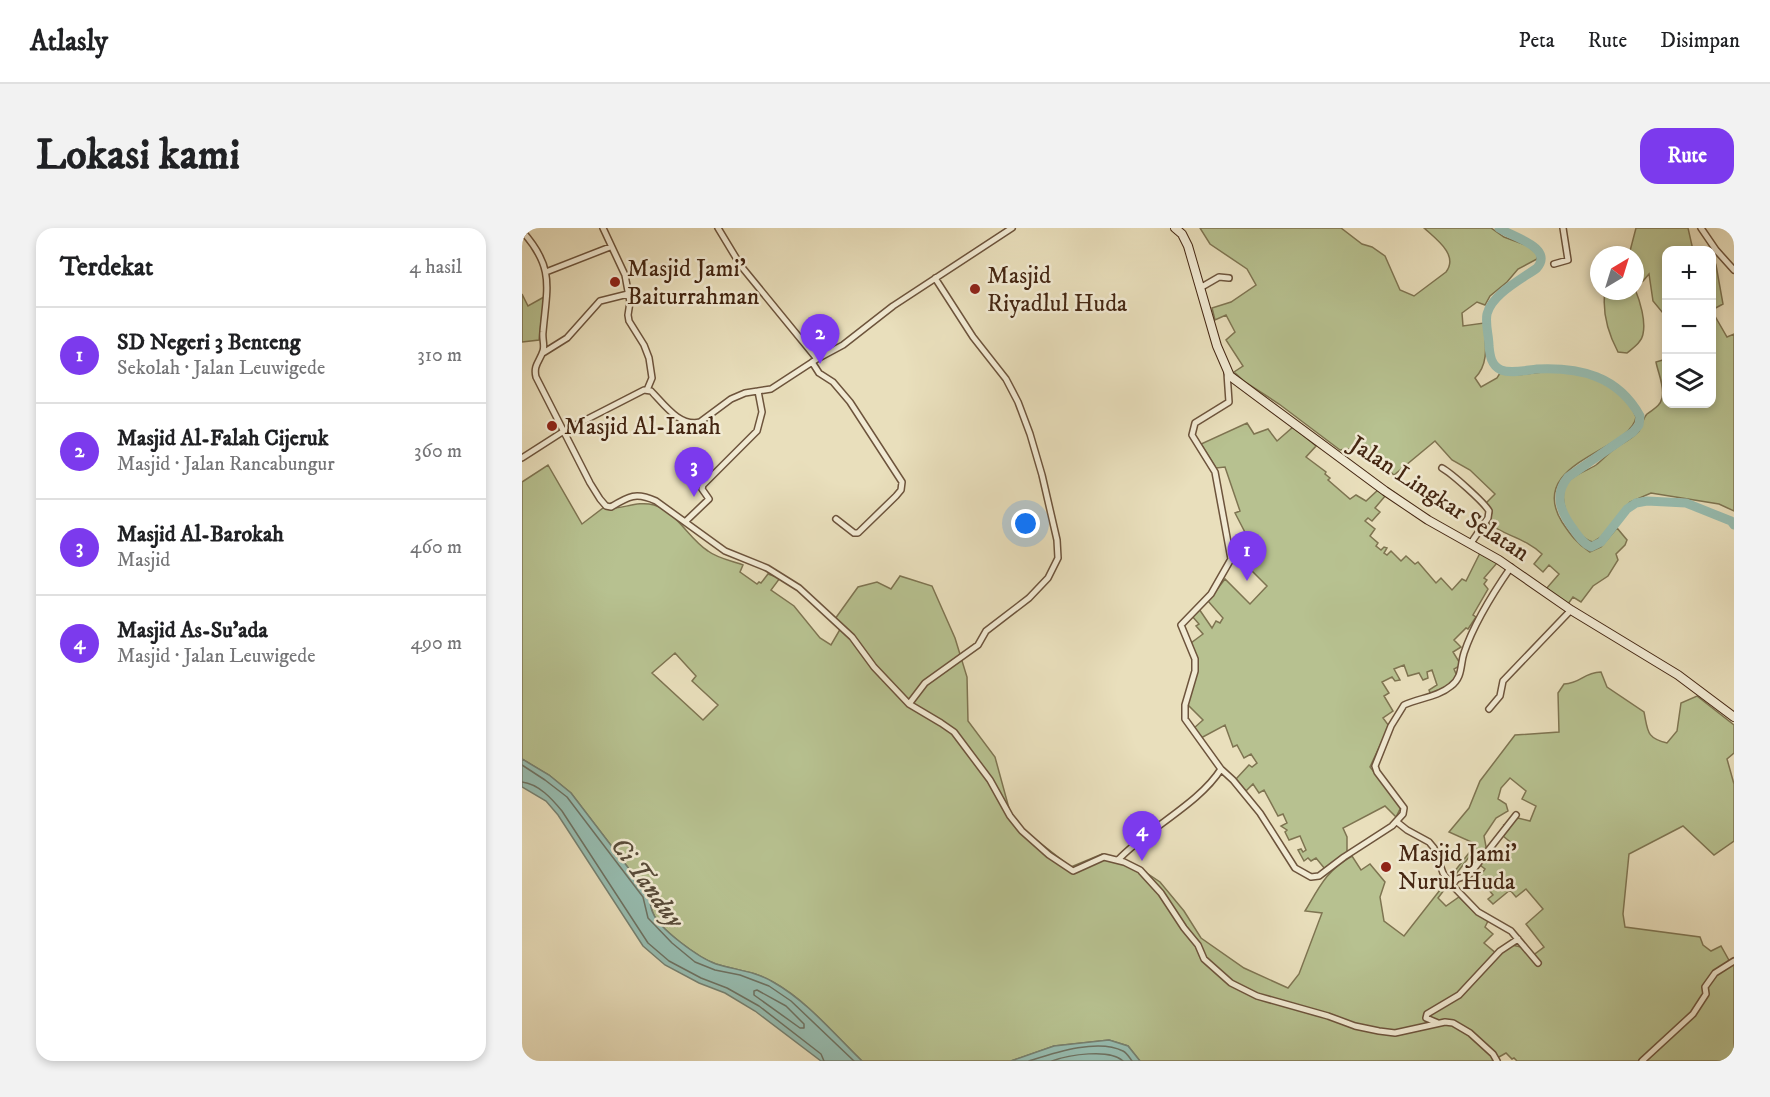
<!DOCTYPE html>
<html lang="id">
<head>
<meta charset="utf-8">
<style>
	:root { --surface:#fff; --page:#f2f2f2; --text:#202124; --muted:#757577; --line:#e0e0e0; --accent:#7c3aed }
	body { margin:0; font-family:"IM FELL DW Pica",serif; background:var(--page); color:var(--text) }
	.controls { position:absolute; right:18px; top:18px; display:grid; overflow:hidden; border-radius:12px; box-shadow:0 3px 9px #0003 }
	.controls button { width:54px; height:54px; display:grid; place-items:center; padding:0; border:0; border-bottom:2px solid var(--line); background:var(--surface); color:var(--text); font:30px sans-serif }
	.compass { position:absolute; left:1068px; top:18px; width:54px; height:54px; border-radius:50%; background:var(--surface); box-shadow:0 3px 9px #0003; rotate:38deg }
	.you { position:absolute; left:504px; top:296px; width:21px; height:21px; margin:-15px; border:4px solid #fff; border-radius:50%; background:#1a73e8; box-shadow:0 0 0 9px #1a73e833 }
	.badge { display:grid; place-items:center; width:39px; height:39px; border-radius:50%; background:var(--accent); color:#fff; font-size:20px; font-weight:700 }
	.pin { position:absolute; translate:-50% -50px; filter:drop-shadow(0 2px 3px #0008) }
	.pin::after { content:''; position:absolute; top:32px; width:21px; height:18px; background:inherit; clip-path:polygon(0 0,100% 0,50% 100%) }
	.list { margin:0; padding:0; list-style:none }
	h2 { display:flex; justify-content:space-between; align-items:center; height:78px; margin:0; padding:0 24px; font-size:26px }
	h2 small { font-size:20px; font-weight:400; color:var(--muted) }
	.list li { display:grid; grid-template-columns:39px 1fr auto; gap:18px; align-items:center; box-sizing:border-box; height:96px; padding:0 24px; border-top:2px solid var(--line) }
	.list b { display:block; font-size:22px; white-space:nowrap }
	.list p { margin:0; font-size:20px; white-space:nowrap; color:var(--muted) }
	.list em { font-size:20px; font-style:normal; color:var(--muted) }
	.icon { flex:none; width:33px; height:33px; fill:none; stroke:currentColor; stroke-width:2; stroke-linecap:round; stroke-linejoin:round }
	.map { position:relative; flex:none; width:1212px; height:833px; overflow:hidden; border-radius:18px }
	header { display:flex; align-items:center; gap:36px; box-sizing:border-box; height:84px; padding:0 30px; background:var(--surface); border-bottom:2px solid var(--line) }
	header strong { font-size:28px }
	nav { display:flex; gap:33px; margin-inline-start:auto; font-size:21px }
	.intro { display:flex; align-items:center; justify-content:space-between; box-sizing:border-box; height:144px; padding:0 36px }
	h1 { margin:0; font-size:42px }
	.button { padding:15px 27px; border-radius:18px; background:var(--accent); color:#fff; font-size:21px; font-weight:700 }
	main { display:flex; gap:36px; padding:0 36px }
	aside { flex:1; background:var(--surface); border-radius:18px; box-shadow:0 3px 9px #0003 }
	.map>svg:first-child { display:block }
	.green { fill:#b7c190; stroke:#7e7451; stroke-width:1.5; fill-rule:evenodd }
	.water { fill:#97bdb1; stroke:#768171; stroke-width:1.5 }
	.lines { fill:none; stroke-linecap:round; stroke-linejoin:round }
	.shore { stroke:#6e7262; stroke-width:1.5 }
	.river { stroke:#97bdb1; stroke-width:9 }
	.street-casing { stroke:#6d543c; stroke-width:8 }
	.secondary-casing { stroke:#442612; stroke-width:10 }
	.street { stroke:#f1ead3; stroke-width:5 }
	.secondary { stroke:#f1ead3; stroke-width:8 }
	.poi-dot { fill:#8f2418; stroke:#f1ead3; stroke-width:2 }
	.labels { text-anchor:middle; stroke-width:5; stroke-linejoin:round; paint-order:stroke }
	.poi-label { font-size:24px; fill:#442612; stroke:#f1ead3; text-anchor:start }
	.street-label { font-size:24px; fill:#442612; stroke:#f1ead3 }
	.water-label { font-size:26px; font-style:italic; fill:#594c3a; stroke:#f1ead3 }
</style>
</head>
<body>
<header>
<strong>Atlasly</strong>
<nav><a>Peta</a><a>Rute</a><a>Disimpan</a></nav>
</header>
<div class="intro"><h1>Lokasi kami</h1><a class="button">Rute</a></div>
<main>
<aside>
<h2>Terdekat<small>4 hasil</small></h2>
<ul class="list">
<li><span class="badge">1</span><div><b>SD Negeri 3 Benteng</b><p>Sekolah · Jalan Leuwigede</p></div><em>310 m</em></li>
<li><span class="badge">2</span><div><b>Masjid Al-Falah Cijeruk</b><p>Masjid · Jalan Rancabungur</p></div><em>360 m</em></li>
<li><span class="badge">3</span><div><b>Masjid Al-Barokah</b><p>Masjid</p></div><em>460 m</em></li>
<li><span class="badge">4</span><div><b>Masjid As-Su'ada</b><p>Masjid · Jalan Leuwigede</p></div><em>490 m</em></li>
</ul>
</aside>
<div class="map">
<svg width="1212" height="833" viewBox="0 0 1212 833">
	<rect width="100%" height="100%" fill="#e9dfbc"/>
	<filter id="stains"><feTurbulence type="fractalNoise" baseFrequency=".00333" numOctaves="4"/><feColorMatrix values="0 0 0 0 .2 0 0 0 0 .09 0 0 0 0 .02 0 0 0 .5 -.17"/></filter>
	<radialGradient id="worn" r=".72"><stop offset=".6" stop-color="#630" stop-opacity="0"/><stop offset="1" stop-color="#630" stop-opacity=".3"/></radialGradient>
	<!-- green -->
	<path class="green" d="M678 0H819L840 16 850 19 863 28 878 62 892 68 924 44C937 27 914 11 902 0H969L982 9 1006 18 1016 27 1015 31 996 41 985 54 968 68 963 77 955 74 940 85 941 98 962 95C963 114 968 135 953 150L959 159 975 150 978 145C998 150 1019 142 1039 143 1068 144 1103 161 1114 189 1109 223 1003 234 1040 294 1048 306 1055 316 1068 324L1079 319 1095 300 1105 312 1103 317 1094 326 1096 332 1086 348 1071 358 1059 374 1051 369 1046 376 1024 361 1037 346 1027 337 1021 344 1012 336 1020 326C1002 309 982 308 965 294L970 285 964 275 973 266 948 242 930 232 913 213 872 247C856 233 840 217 818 222L757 176 723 154 712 144 721 138 704 112 713 104 704 87 693 92 690 80 709 74 734 57 725 41 688 16Z
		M1114 0H1166L1171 22H1144V94L1141 85 1131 73 1127 46 1121 53 1113 56V27H1109L1108 23Z
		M1190 27 1194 37 1201 76 1190 82Z
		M1113 61C1118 73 1124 93 1121 106 1120 114 1111 120 1105 125L1096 124C1086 105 1080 84 1083 63H1113Z
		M0 66 6 78 22 69 17 112 0 114Z
		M1190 83 1205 109 1212 106V283L1197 276 1129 265 1108 274 1079 309 1071 314C1052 309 1032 271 1046 254 1052 246 1065 243 1074 237 1081 232 1087 224 1095 219 1103 214 1111 210 1117 203 1120 198 1121 190 1125 186 1131 181 1138 179 1140 170 1143 159 1136 145 1134 134L1144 131V176H1190Z
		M725 195 732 206 746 201 755 213 771 199 794 218 784 229 804 244 803 246 808 250 806 252 828 271 834 267 844 273 856 262 864 267 853 280 858 284 850 293 846 290 843 293 853 301 848 308 856 315 854 318 859 322 862 319 865 320 862 325 865 327 869 323 879 333 884 328 893 336 896 334 914 355 919 350 930 362 940 351 944 353 958 325 975 335 962 350 965 352 962 356 966 361 951 387 954 389 946 401 944 400 932 412 939 419 931 424 939 437 932 441 935 448 930 456 909 467 907 462 915 457 910 442 905 444 906 450 901 452 897 445 886 448 882 437 872 441 878 452 873 453 870 449 860 454 867 465 862 468 871 483 861 490 867 498 848 539 879 579 874 589 863 578 821 600 825 609V624L803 641 794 630 789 633 786 630 782 633 776 622 779 621 781 624 784 622 778 608 767 612 763 604 765 602 759 598 765 595 761 586 756 588 742 562 737 565 731 556 724 563 714 551 727 537 730 539 735 535 729 526 722 530 715 517 711 519 703 497 679 510 672 500 681 492 665 476 676 431 669 415 681 406 674 398 677 396 670 388 677 381 690 400 694 393 698 395 701 390 686 373 703 351 728 376 745 358 719 332 726 328 723 317 728 314 713 285 718 283 703 239 694 240 679 216Z
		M26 237 60 296 81 280C98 283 114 272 132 277 156 285 166 310 186 323 195 330 210 333 221 337L218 344 235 356 237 354 239 355 246 346 258 350 249 362 272 378 298 410 309 417 320 398 313 391 336 359 355 354 369 361 378 348 410 358 433 410 445 449 446 493 473 529 488 584 499 600 549 639 580 626 608 634 638 654 662 683 679 710 722 740 766 760 777 746 800 685 783 683C798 658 804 643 830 628L839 642 848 636 863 654 858 669 862 693 882 708 954 616 927 604 947 580 958 553 993 507 1037 504 1036 465 1042 456C1060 455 1060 445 1079 444L1085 459 1122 484C1126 503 1124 510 1145 515L1155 503 1159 475 1175 468 1212 497V525L1205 531 1212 556V613L1192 627 1161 598 1107 626 1101 686 1103 699 1178 709 1181 717 1189 723 1199 718 1208 734 1212 732V833H995L992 830 990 831 984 825 970 833H618L606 818 587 812 532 818 489 833H340C312 806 285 773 251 754 233 743 213 742 194 736 177 730 137 701 131 685 128 679 128 672 127 667L49 565 27 547 0 531V254ZM153 425 174 448 170 453 196 477 181 492 130 445ZM988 550 1004 563 1000 571 1014 578 1008 593 996 590 982 597 987 601 981 608 992 617 980 634 965 624 962 608 974 590 986 583 984 576 976 571 979 560ZM947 629 963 641 957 650 971 667 966 671 971 676 988 662 994 669 1004 661 1021 681 1004 696 1022 719 1010 728 999 719 990 717 975 726 962 715 971 706 963 699 966 693 953 685 937 669 924 678 916 670Z"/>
	<!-- water -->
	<path class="water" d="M0 531 27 547 49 565 127 667C128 672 128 680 131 685 137 701 177 730 194 736 213 742 233 743 251 754 285 773 312 806 340 833H299L233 783 203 765 177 755 143 737 121 718 36 587 24 573 0 559Z
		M587 812 606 818 618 833H489L532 818Z"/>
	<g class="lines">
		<!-- shore -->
		<path class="shore" d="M0 537 23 552 45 569 121 669 126 690 150 715 173 734 193 742 218 747 247 758 269 773 332 833
			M0 554C17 556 30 571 40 583L126 715 147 733 179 750 205 760 237 778 299 826 302 833
			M235 762 264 778 282 796V800H278L232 767V763Z
			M507 833C532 825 576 810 601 823 605 825 607 829 610 833
			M530 833C546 827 588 820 601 833"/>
		<!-- river -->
		<path class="river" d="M977 0C990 9 1032 19 1015 40 1000 51 970 66 965 86 963 96 967 108 967 118 968 128 969 137 979 142 989 146 1005 142 1015 141 1058 139 1096 148 1118 188L1117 197 1111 204 1046 249C1031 267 1039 285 1052 302 1057 309 1061 315 1069 319L1079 314 1105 281 1114 275 1125 273 1164 275 1209 293 1212 297"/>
		<defs>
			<path id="street" d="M81 0 103 47 108 74 106 87 107 93 122 117 127 130 130 150 125 162
				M196 0 219 38 295 131
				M1179 0 1194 22 1212 42
				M0 3C33 40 25 58 21 104 20 111 23 117 21 123 18 133 11 137 14 149L68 255 78 271 84 278 89 279C107 268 114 264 134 273L203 323 245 340 277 360 330 409 352 439 387 476 419 495 432 504 468 552 488 588 500 603 527 627 551 643 582 629 602 634 618 642 639 665 662 700 676 717 682 731 709 755 735 768 806 788 833 798 857 803 873 805 923 794 931 795 948 805 971 826 975 833
				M1032 36 1046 32 1041 0
				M24 44 88 19
				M678 60 697 49 707 50
				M21 125 45 110 78 73 106 66
				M290 134 297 145 311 154 328 174 380 254 379 262 374 268 336 305H332L314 291
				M0 230 42 203 122 162 129 163C142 176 157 199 178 194L209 171 223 165 249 161 295 131 321 117 371 78 490 0
				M920 240C929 245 962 274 967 283L966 290 949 315
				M164 293 187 271 180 261 181 257 235 203 240 184 236 163
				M387 476 403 455 456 417 464 403 507 370 526 350 536 330 535 312 520 247 508 206 496 174 484 151 451 109 413 50
				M967 481 978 468 981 453 1049 382
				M699 541 711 552 738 585 773 640 789 649 797 648 822 629 870 598 881 586 882 580 855 544 853 538 869 498 882 477C897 470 916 469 929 458 941 449 938 437 942 425 952 395 971 365 989 339
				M875 594 885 602 907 614 912 620 921 645 929 656 956 684 989 703 1016 735
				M596 632C626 600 677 576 699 541L663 491V477L673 443V431L659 397 689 366 709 331 693 244 670 207 673 195 707 174 705 145
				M930 657 935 651 947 647 994 587
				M916 795 904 790 905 786 937 767 978 723 996 711
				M1120 833 1171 786 1184 766 1183 759 1193 745 1212 733"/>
			<path id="secondary" d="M653 0 660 6 666 18 695 118 708 148 863 263 906 292 977 332 1049 382 1156 447 1212 489"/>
		</defs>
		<!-- street casing -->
		<use href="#street" class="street-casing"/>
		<!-- secondary casing -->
		<use href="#secondary" class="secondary-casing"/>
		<!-- street -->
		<use href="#street" class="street"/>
		<!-- secondary -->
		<use href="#secondary" class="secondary"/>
	</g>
	<!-- markers -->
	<g class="poi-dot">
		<circle cx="93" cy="54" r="6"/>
		<circle cx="453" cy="61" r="6"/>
		<circle cx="30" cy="198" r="6"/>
		<circle cx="864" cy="639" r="6"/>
	</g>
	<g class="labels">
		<!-- poi labels -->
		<g class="poi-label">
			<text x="105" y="48">Masjid Jami'<tspan x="105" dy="28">Baiturrahman</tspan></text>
			<text x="465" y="55">Masjid<tspan x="465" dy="28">Riyadlul Huda</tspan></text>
			<text x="42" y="206">Masjid Al-Ianah</text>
			<text x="876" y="633">Masjid Jami'<tspan x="876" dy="28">Nurul Huda</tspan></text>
		</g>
		<!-- street labels -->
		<g class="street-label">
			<text transform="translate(918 270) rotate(33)" y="8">Jalan Lingkar Selatan</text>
		</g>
		<!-- water labels -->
		<g class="water-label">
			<text transform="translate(126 654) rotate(54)" y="9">Ci Tanduy</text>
		</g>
	</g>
	<rect width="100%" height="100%" filter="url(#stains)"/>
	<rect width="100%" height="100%" fill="url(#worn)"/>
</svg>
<div class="controls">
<button>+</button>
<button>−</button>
<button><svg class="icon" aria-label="layers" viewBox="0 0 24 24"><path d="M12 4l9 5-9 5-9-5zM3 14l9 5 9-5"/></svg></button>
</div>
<svg class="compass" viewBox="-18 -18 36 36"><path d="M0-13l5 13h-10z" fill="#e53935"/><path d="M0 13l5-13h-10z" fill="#757577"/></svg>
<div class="you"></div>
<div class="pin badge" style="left:725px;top:353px">1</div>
<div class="pin badge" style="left:298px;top:136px">2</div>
<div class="pin badge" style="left:172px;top:269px">3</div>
<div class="pin badge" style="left:620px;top:633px">4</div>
</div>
</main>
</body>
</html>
